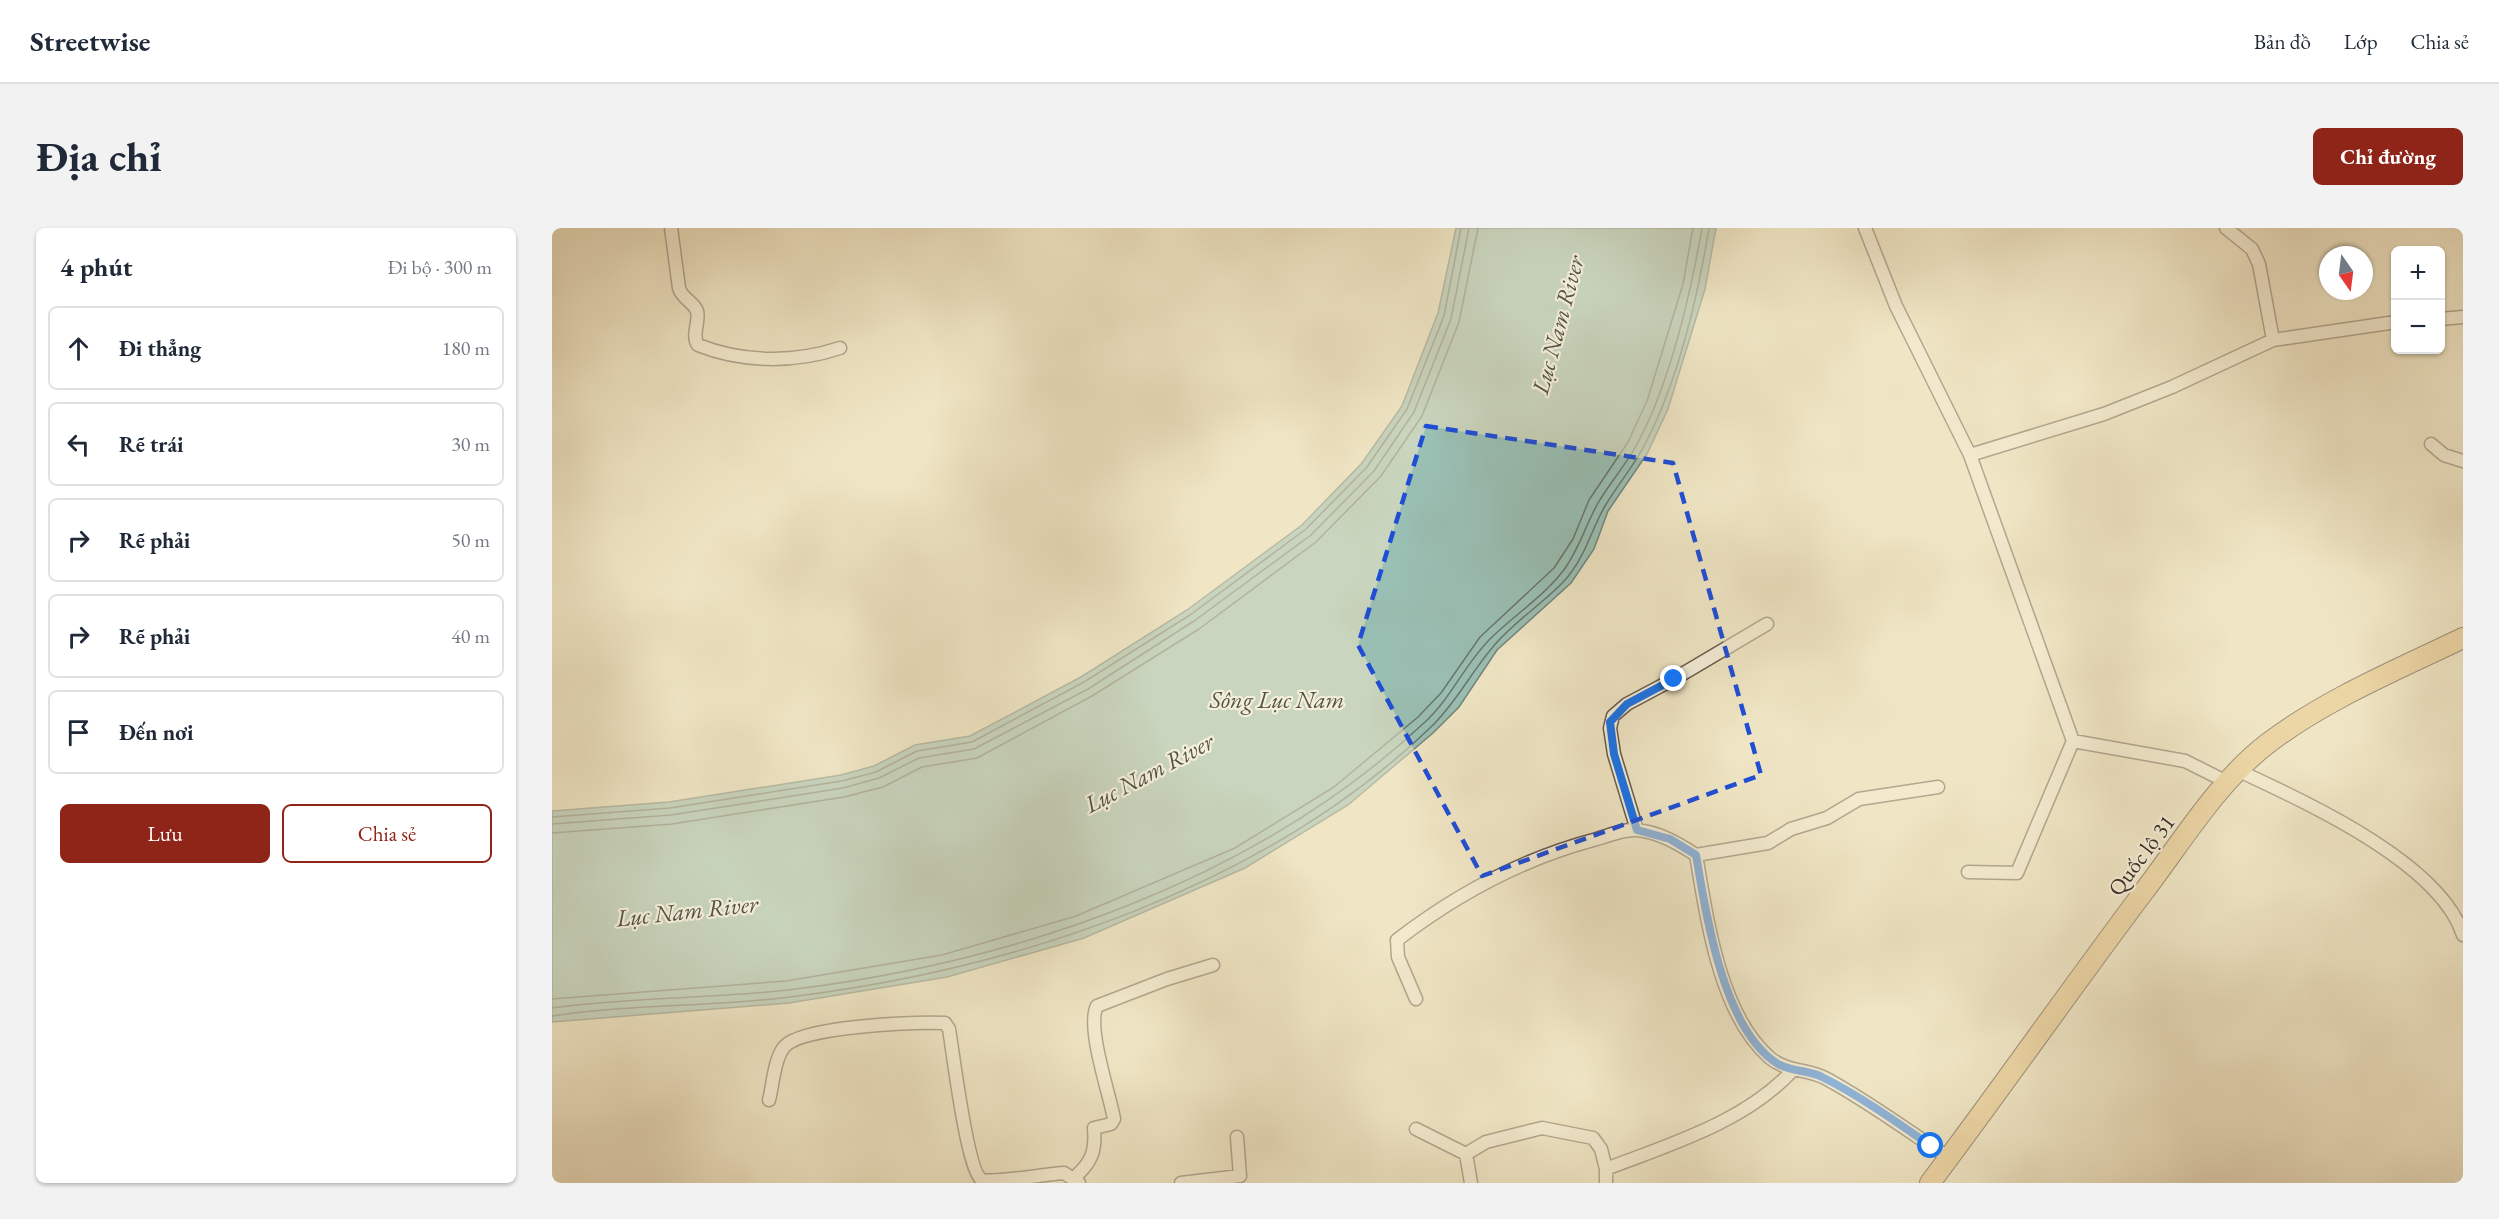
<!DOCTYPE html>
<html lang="vi">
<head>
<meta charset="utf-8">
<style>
	:root { --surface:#fff; --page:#f2f2f3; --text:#1f2937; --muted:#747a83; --line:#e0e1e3; --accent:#8f2418 }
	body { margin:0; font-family:"EB Garamond",serif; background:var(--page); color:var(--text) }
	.controls { position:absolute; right:18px; top:18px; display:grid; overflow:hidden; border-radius:9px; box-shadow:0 2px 4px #0004 }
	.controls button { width:54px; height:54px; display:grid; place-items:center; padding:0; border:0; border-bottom:2px solid var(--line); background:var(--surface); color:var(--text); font:30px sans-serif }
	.compass { position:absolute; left:1767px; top:18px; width:54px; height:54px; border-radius:50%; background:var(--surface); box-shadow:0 2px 4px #0004; rotate:166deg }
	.stop { position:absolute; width:18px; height:18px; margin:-14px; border:4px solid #1a73e8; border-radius:50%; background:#fff }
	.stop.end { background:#1a73e8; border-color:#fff; box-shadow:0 2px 6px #0008 }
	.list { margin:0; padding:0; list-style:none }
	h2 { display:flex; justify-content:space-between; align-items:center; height:78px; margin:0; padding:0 24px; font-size:26px }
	h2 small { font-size:20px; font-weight:400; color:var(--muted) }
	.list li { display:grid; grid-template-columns:39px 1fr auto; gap:18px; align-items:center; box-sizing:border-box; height:84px; margin:0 12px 12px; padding:0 12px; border:2px solid var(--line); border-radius:9px }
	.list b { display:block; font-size:22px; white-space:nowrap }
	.list em { font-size:20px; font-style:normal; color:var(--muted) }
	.actions { display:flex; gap:12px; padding:18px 24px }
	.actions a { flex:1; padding:14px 0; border:2px solid var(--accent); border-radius:9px; text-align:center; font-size:21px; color:var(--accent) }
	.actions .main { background:var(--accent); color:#fff }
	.icon { flex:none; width:33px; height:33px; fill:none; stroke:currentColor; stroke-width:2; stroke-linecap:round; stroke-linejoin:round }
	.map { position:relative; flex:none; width:1911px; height:955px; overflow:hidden; border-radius:9px }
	header { display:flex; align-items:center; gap:36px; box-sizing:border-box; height:84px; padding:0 30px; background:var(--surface); border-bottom:2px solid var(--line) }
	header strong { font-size:28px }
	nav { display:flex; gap:33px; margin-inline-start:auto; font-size:21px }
	.intro { display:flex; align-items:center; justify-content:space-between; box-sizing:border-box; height:144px; padding:0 36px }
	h1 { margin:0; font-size:42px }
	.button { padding:15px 27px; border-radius:9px; background:var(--accent); color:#fff; font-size:21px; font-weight:700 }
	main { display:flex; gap:36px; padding:0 36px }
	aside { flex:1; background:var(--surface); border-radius:9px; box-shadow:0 2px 4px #0004 }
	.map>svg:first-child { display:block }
	.water { fill:#9ac0b5; stroke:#73857c; stroke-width:1.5 }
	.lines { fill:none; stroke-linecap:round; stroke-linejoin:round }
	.shore { stroke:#6a766e; stroke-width:1.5 }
	.minor-casing { stroke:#675b4e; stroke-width:15 }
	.trunk-casing { stroke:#392d27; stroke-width:22 }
	.minor { stroke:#f5efd9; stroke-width:12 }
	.trunk { stroke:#e8c382; stroke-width:20 }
	.route { stroke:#1a73e8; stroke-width:8 }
	.marked { fill:none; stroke:#1d4ed8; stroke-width:4.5; stroke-dasharray:12 8; stroke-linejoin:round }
	.labels { text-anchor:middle; stroke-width:4.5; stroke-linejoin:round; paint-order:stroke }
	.street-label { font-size:22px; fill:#392d27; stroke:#f5efd9 }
	.water-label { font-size:24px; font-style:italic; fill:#51524a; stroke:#f5efd9 }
</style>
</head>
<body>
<header>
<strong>Streetwise</strong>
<nav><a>Bản đồ</a><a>Lớp</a><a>Chia sẻ</a></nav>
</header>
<div class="intro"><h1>Địa chỉ</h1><a class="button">Chỉ đường</a></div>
<main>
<aside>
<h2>4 phút<small>Đi bộ · 300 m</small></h2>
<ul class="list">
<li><svg class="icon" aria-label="ahead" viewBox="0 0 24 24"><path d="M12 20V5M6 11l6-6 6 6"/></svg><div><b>Đi thẳng</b></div><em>180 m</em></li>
<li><svg class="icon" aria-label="left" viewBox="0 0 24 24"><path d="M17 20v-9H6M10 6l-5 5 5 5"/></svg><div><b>Rẽ trái</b></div><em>30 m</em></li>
<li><svg class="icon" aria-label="right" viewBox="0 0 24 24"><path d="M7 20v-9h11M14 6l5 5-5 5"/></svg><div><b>Rẽ phải</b></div><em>50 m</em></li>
<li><svg class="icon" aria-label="right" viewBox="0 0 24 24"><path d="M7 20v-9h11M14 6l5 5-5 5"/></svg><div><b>Rẽ phải</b></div><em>40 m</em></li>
<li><svg class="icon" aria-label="arrive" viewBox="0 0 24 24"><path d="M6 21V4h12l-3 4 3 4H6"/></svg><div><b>Đến nơi</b></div></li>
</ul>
<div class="actions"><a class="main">Lưu</a><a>Chia sẻ</a></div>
</aside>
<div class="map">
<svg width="1911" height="955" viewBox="0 0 1911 955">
	<rect width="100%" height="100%" fill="#f0e6c5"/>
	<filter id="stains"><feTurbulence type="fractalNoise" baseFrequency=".00333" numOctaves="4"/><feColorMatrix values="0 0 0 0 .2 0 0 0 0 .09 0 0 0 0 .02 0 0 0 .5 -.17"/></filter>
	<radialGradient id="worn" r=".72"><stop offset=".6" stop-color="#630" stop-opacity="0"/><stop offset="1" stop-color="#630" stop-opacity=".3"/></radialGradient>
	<!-- water -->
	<path class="water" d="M904 0H1164L1153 61 1116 181 1095 226 1056 283 1042 321 1019 355 945 422 907 479 881 505 796 577 693 640 532 710 395 749 237 775 0 794V583L117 574 289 547 322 538 363 517 418 508 529 449 635 382 750 297 810 235 850 178 886 85Z"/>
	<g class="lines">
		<!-- shore -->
		<path class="shore" d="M0 589 118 580 290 553 324 544 365 523 420 514 532 454 638 387 754 301 815 239 855 181 892 88 909 0
			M0 596 119 587 291 560 327 550 367 530 422 521 536 461 642 393 759 307 822 243 862 184 899 91 917 0
			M0 605 120 596 292 569 331 559 370 539 425 530 540 468 647 401 764 314 829 248 870 188 907 94 926 0
			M0 771 234 753 390 727 524 688 683 620 782 559 866 489 889 465 928 409 1002 340 1021 311 1037 272 1076 214 1095 173 1131 56 1141 0
			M0 780C78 769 158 771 236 762 462 735 704 653 873 494 899 470 913 436 938 411 961 388 991 369 1011 343 1027 322 1033 298 1046 275 1057 256 1073 238 1084 218 1117 158 1138 68 1150 0
			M0 788C79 776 159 779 238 769 464 741 712 660 879 499 904 475 918 446 940 420 961 394 991 376 1013 352 1033 330 1039 302 1053 278 1065 258 1080 240 1091 220 1126 155 1145 73 1157 0"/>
		<defs>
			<path id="minor" d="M119 0 127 60C130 71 141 73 145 83 148 94 139 107 146 117 191 135 243 135 288 120
				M1313 0 1344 78 1418 227 1552 186 1620 159 1721 112 1844 94
				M1674 0 1700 21 1707 36 1721 112
				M1888 91 1911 89
				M1879 216 1892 227 1911 233
				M1418 227 1521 513 1633 533 1675 554
				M1685 542C1751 573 1888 634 1911 707
				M1085 602 1062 526 1058 500 1061 488 1075 476 1122 451 1215 396
				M1144 627 1216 615 1239 601 1275 590 1307 571 1386 559
				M1416 644 1465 645 1521 513
				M864 771 846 729 845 712C905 666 972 630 1045 611 1057 607 1073 601 1085 602 1107 604 1127 616 1144 627 1155 690 1167 786 1218 830 1235 844 1256 841 1273 850 1316 873 1356 903 1397 930
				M217 872C221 857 222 832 232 819 249 798 363 794 393 795L397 801C401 824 415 943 430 952 443 955 495 946 512 945L527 955
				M864 901 914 926
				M522 950C540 934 544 923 542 900L559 896 562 891C558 867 534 799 545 778L615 751 661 737
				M629 955 688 948 685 909
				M919 955 914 926 934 914 990 900 1041 910 1049 921 1054 941
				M1054 955V941C1119 916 1193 894 1241 842"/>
			<path id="trunk" d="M1378 955C1451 858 1520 759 1593 662 1631 612 1665 555 1715 516 1774 471 1845 442 1911 410"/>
		</defs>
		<!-- minor casing -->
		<use href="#minor" class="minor-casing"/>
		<!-- trunk casing -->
		<use href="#trunk" class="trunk-casing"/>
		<!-- minor -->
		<use href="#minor" class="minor"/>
		<!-- trunk -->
		<use href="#trunk" class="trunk"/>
	</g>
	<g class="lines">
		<!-- route -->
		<path class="route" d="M1122 451 1075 476 1058 494 1062 526 1085 602 1118 611 1144 627C1154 686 1171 802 1226 836 1240 844 1257 842 1270 849 1305 866 1346 895 1379 918"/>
	</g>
	<!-- marked area -->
	<path d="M0 0H1911V955H0ZM874 198 1121 235 1209 547 930 648 806 417Z" fill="#f0e6c5" fill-opacity=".55" fill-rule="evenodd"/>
	<path class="marked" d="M874 198 1121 235 1209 547 930 648 806 417Z"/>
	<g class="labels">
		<!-- street labels -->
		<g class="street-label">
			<text transform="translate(1589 627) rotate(-53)" y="8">Quốc lộ 31</text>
		</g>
		<!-- water labels -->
		<g class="water-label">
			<text transform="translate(1006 97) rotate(-75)" y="8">Lục Nam River</text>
			<text x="725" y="480">Sông Lục Nam</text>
			<text transform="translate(597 545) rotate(-28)" y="8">Lục Nam River</text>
			<text transform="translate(135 683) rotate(-6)" y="8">Lục Nam River</text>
		</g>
	</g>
	<rect width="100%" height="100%" filter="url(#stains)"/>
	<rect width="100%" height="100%" fill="url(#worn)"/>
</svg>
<div class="controls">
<button>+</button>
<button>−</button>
</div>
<svg class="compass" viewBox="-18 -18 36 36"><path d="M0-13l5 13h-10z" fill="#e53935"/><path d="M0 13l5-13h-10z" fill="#747a83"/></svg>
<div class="stop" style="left:1379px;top:918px"></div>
<div class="stop end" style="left:1122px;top:451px"></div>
</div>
</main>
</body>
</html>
